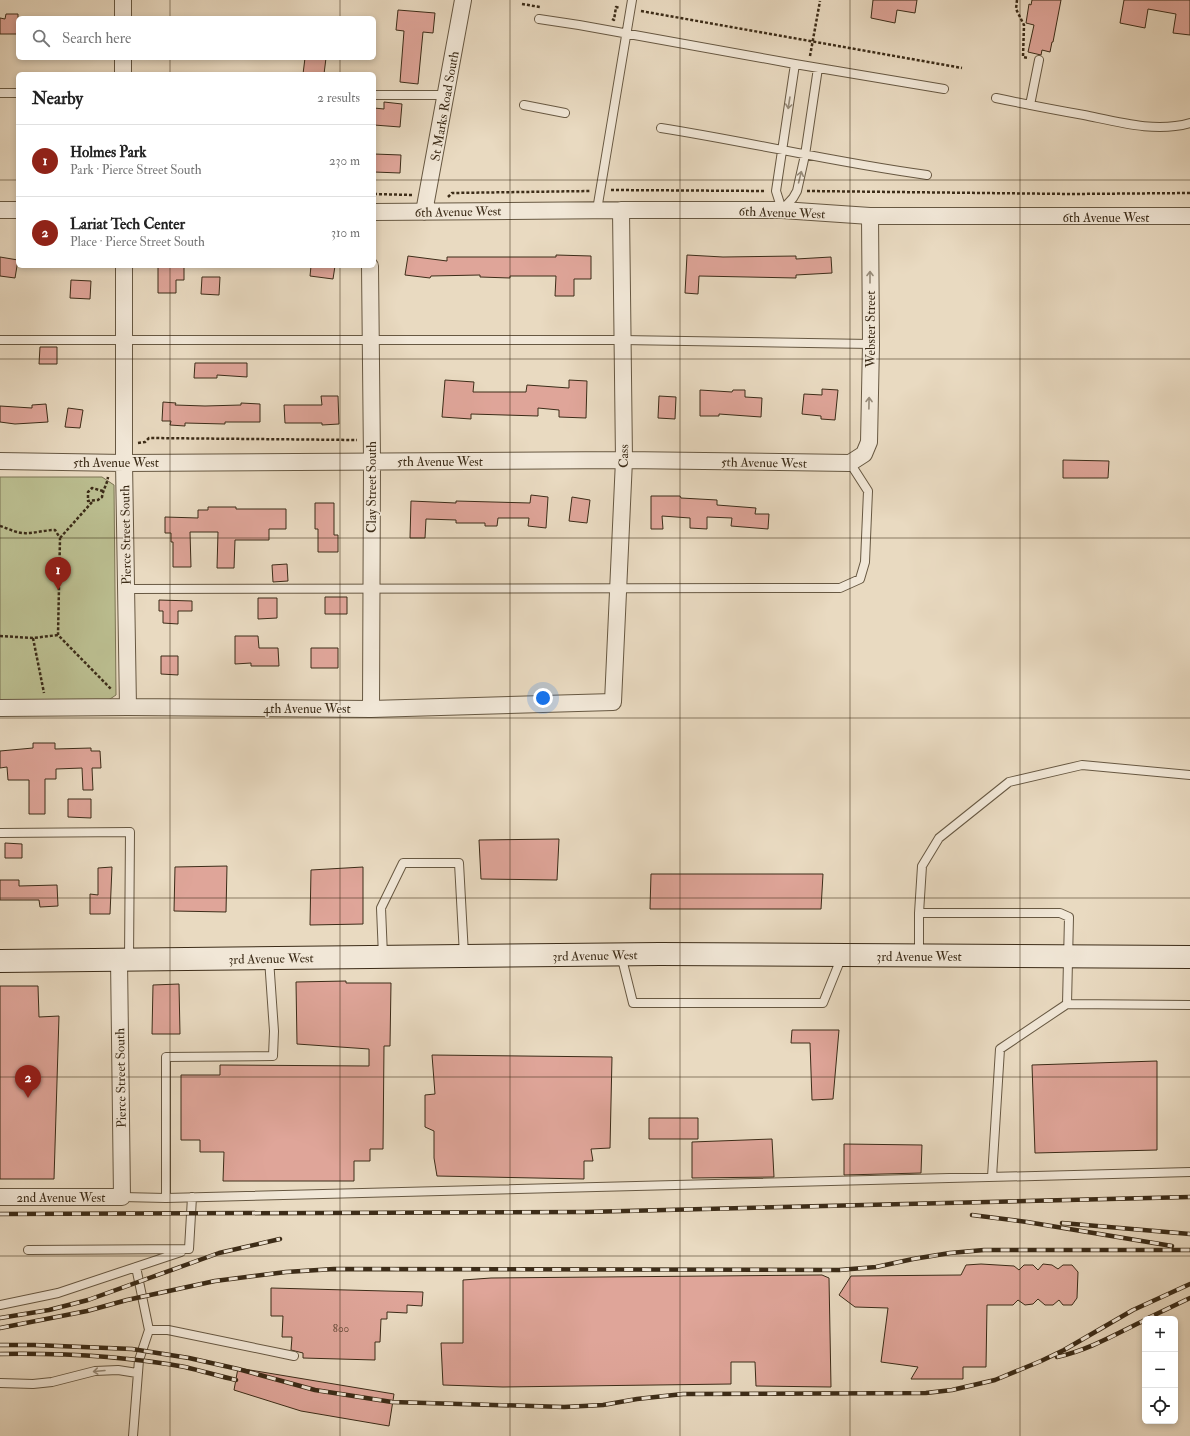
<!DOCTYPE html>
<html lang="en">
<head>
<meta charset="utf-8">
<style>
	:root { --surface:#fff; --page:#f2f2f2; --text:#222; --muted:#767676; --line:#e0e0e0; --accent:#8f2418 }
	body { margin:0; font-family:"IM FELL Double Pica",serif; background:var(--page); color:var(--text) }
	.controls { position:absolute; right:12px; bottom:12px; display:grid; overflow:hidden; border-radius:6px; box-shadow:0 2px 6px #0003 }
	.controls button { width:36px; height:36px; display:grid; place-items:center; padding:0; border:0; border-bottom:1px solid var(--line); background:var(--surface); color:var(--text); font:20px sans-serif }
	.you { position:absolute; left:543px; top:698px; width:14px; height:14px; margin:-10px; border:3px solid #fff; border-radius:50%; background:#1a73e8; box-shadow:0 0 0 6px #1a73e833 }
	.badge { display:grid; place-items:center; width:26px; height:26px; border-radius:50%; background:var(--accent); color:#fff; font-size:13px; font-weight:700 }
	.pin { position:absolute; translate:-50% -33px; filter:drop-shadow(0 1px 2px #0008) }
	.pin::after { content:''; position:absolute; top:21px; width:14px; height:12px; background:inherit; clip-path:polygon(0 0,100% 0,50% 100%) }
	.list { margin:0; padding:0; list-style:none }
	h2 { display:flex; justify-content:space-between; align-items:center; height:52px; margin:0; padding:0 16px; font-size:17px }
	h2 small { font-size:13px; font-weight:400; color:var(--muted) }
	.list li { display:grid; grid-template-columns:26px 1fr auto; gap:12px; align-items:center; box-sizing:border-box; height:72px; padding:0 16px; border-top:1px solid var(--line) }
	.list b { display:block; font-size:15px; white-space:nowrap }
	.list p { margin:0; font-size:13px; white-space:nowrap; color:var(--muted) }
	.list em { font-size:13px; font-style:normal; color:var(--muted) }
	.icon { flex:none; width:22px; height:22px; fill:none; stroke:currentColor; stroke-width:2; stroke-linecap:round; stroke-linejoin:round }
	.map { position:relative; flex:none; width:1190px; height:1436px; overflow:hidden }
	.search { position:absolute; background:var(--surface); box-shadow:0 2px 6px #0003; left:16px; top:16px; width:360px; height:44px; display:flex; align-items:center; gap:10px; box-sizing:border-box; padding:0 14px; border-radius:6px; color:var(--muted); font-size:15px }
	.panel { position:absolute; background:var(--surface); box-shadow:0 2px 6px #0003; left:16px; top:72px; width:360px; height:196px; border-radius:6px }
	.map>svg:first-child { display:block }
	.green { fill:#bbbe90; stroke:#7c7554 }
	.building { fill:#dfa599; stroke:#3c2c18 }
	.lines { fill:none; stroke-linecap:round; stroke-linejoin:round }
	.lane-casing { stroke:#675842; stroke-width:10 }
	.street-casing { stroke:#675842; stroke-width:18 }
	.secondary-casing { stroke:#3c2c18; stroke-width:24 }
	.path { stroke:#3c2c18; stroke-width:2.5; stroke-dasharray:3 2; stroke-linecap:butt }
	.lane { stroke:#f1e7d7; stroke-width:8 }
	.street { stroke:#f1e7d7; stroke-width:16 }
	.secondary { stroke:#f1e7d7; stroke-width:22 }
	.rail-casing { stroke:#3c2c18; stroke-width:4.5 }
	.rail { stroke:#f1e7d7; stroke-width:3; stroke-dasharray:9; stroke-linecap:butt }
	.oneway { stroke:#968a78 }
	.grid { fill:none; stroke:#3c2c18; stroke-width:1; stroke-opacity:0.55 }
	.labels { text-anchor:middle; stroke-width:3; stroke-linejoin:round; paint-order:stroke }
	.number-label { font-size:11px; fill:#654a38 }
	.street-label { font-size:13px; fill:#3c2c18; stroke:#f1e7d7 }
</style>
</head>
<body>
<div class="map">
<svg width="1190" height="1436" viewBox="0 0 1190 1436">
	<rect width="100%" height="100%" fill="#e9dac1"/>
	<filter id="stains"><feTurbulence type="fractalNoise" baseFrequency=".005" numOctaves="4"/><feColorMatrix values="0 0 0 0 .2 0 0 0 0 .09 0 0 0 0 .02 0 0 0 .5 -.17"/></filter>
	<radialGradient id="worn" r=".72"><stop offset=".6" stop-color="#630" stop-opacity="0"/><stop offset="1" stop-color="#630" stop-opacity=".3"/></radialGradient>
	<!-- green -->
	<path class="green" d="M0 477H102L114 485 116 695 107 701 0 700Z"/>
	<!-- building -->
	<path class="building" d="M873 0H917L915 13 897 10 895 23 871 18Z
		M1032 0H1061L1053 42H1052L1050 52 1042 50 1041 55 1028 52 1034 25 1026 23 1029 4 1031 5Z
		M1124 0H1190V35L1173 33 1176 14 1148 9 1145 28 1120 23Z
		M398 10 435 13 433 33 423 32 418 84 400 82 404 31 396 30Z
		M6 14H18V34H0V18L5 19Z
		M305 58H326L324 74H303Z
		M384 102 402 104 400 127 374 125V108L384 109Z
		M374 154 401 155 400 173 374 172Z
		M556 255 591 256V279H574V296H555L556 276H510V278L480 277V275L431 276 430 278 405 275 408 256 447 261V257H556Z
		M687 255 723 257 796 256V259L831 257 832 273 796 275V278L699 276 698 294 685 293Z
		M0 257 18 260 15 278 0 276Z
		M158 266H184V280H176V293H158Z
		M311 266H335L333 279 310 276Z
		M202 277H220L219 295 201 294Z
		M71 280 91 281 90 299 70 298Z
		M40 347H57V364H39Z
		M195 363H247V377L217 375V378H194Z
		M445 380 474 382 473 392H526L527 385 569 388V380L587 381 586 418 559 417V410L538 408V416L471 414V419L442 417Z
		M822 389 838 390 835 420 821 419V416L802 414 804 394 822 395Z
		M700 390 732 392 733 390H745V397L762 398 761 417 719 414V416H700Z
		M321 396H338L339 424 322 425V423H285L284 405H322Z
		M659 396 676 397 675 419 658 418Z
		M163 402 176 403 175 405 205 406 241 405V403L260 404V422H225V424L185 423V426L170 425 171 421H162Z
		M46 404 48 422 15 424 0 422V406L32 408V405Z
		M68 408 83 410 80 428 65 427Z
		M1063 460 1109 461 1108 478H1063Z
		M531 495 548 497 546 528 528 526 529 518H498L497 526H485V523H456V520L426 519 425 538H410L411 501 456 503V501L530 503Z
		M651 496H680L681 498 717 500V505L756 508 755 514H769L768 529 731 526 732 518 707 517V529L690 528V518L662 516 663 529H651Z
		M572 497 590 500 587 523 569 521Z
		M315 503H334V535H338V552H318V529H315Z
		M208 507H236V509H286V529H269V540H235L234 568H217L218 532H190L191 567H173V542H171V533H165V517L198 518V510H208Z
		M287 564 288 581 273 582 272 565Z
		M325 597H347V614H325Z
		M258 598H277V618L258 619Z
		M159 600 192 601V611H178V624L163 623V611H159Z
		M235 636H258L259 648H278L279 666H251V663L235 664Z
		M311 648H338V668H311Z
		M161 656H178V675L161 674Z
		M33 743H55V749L91 748V751H100L101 768H92L93 790H83L82 768 56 769V779H45V814H29V780H8L7 767 0 768V751L33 748Z
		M68 799H91V818L68 817Z
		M559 839 557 880 481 879 479 840Z
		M5 843 22 844V858H5Z
		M227 866 226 912 174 911 175 867Z
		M112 867 110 914H90V894L98 895V868Z
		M363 867V924L310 925 311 870Z
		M651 874H823L821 909H650Z
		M0 880H19V886L57 885 58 906 40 907 39 900H0Z
		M346 981V983H391L390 1046H384L383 1149H370V1161H354V1181H223L224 1152H200V1140H181V1075H220V1065L369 1066V1049L297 1044 296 982Z
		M179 984 180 1034H152L153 985Z
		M0 986H38L39 1017 59 1016 54 1179H0Z
		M792 1030H839L833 1099 812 1100 810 1043H791Z
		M432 1055 612 1057 610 1148 591 1149 593 1161H584V1179L437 1176 434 1158V1131L425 1127V1095L435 1094Z
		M1157 1061V1150L1035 1153 1032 1065Z
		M649 1118H698V1139H649Z
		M772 1139 774 1177 692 1178V1142Z
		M844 1144 922 1145 921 1173 844 1175Z
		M981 1264 1014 1266 1019 1270 1024 1265H1033L1038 1270 1043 1264 1052 1265 1058 1269 1063 1265H1072L1078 1272 1077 1298 1072 1305H1063L1059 1300 1053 1305H1045L1038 1299 1033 1304 1025 1305 1018 1300 1013 1305H987L986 1367H963V1379H911L918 1367 881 1362 888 1308 855 1307 839 1295 851 1276 961 1275 966 1265Z
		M822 1275 829 1278 831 1387 756 1386 755 1362H731V1384L503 1387 443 1385 441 1343H463V1280L491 1278Z
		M271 1288 423 1292 422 1306 407 1305V1313L387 1312V1319H381L380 1342H375V1360L303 1358V1353L291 1350 292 1337H282L283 1316H271Z
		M238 1368 394 1394 389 1426 301 1411 234 1390Z"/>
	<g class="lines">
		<defs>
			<path id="lane" d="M539 19 579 25 795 64 944 89
				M0 93H18
				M374 95H446
				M996 98C1025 104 1055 110 1084 115 1118 122 1156 133 1190 123
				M524 105 565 113
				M1030 105 1039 60
				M661 128C750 142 837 163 927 175
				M597 210 632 0
				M782 210 793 198 797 191 805 155 818 68
				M782 210 776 191 795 64
				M0 340H622L871 344
				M126 589 840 588 860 579 865 562 868 491 850 463
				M0 833 130 832 129 959
				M919 913 922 866 939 838 1009 782 1082 765 1190 775
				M621 955 633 1003H823L842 956
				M919 955V913H1060L1069 917 1067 1004 1190 1005
				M383 956 381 908 403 863H459L464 955
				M992 1177 1000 1049 1067 1004
				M122 1197 166 1198V1057L273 1056 274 1031 269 959
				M166 1198 1190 1172
				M28 1250 189 1249 192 1197
				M136 1267 149 1330
				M0 1305 58 1293 181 1252
				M0 1383 33 1384 52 1382 95 1371 118 1370 137 1373
				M133 1436 139 1360 149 1330H168L294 1356"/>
			<path id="street" d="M123 0V18
				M123 58V74
				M0 210H18
				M374 212 621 210H782L870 216H1190
				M424 212 463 0
				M124 266V463L128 707
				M370 266 372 461 371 709
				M0 461 124 463 624 460 850 463 864 454 869 442 871 344 870 216
				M0 708 128 707 371 709 613 702 624 460 621 210
				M0 1197H122L119 959"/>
			<path id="secondary" d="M0 961 660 954 1190 957"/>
		</defs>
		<!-- lane casing -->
		<use href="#lane" class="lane-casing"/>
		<!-- street casing -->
		<use href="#street" class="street-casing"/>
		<!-- secondary casing -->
		<use href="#secondary" class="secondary-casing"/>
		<!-- path -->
		<path class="path" d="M1017 0 1016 9 1024 25 1023 57 1029 58
			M522 4 540 7
			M641 11 962 68
			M612 19 614 20 616 7 620 8
			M810 56 820 1
			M611 190 766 191
			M807 191 1071 194 1190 193
			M374 194 412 195
			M448 197 452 193 590 191
			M138 443 145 442 149 438 357 440
			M103 491 92 488 88 492V501L98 500 102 497C103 489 107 485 108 477
			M0 526C7 528 14 532 22 533 33 534 44 530 55 530L60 538 58 635 111 689
			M60 538 93 501
			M0 636 33 638 58 635
			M33 638 44 693"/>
		<!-- lane -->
		<use href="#lane" class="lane"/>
		<!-- street -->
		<use href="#street" class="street"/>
		<!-- secondary -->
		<use href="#secondary" class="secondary"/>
		<defs>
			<path id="rail" d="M0 1214 585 1212 1190 1197
				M972 1215 1027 1222 1172 1246
				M1062 1223 1190 1234
				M0 1318 49 1310 88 1300 219 1253 280 1239
				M1146 1319 1190 1298
				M0 1328 87 1311 127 1300 215 1281 286 1272 334 1269 839 1270 876 1267 913 1259 950 1253 984 1250H1190
				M0 1345H34L132 1349 189 1358 238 1369 315 1390 392 1402 564 1407 603 1405 637 1399 683 1394 926 1393 952 1390 995 1380 1041 1361 1064 1350 1133 1310 1190 1284
				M0 1354C62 1353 124 1356 185 1367 202 1371 219 1376 236 1380
				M1057 1357C1089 1350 1116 1334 1145 1320"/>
		</defs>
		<!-- rail casing -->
		<use href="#rail" class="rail-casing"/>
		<!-- rail -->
		<use href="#rail" class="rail"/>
	</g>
	<!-- one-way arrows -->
	<defs><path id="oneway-shaft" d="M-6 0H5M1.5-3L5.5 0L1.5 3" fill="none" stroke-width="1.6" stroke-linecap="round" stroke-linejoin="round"/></defs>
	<g class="oneway">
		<use href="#oneway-shaft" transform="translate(789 103) rotate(99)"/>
		<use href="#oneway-shaft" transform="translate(800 177) rotate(-76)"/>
		<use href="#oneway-shaft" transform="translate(870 277) rotate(-90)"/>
		<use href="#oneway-shaft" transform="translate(869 403) rotate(-89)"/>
		<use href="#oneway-shaft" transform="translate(99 1371) rotate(175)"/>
	</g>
	<!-- grid -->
	<path class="grid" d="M170 0V18M340 0V18M510 0V1436M680 0V1436M850 0V1436M1020 0V1436M170 58V74M340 58V74M0 180H18M374 180H1190M170 266V1436M340 266V1436M0 359H1190M0 538H1190M0 718H1190M0 898H1190M0 1077H1190M0 1256H1190"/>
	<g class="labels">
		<!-- number labels -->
		<g class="number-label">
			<text x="341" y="1332">800</text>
		</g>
		<!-- street labels -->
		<g class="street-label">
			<text transform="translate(444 106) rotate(-80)" y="5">St Marks Road South</text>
			<text transform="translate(458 211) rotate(-1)" y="5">6th Avenue West</text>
			<text transform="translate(782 212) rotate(2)" y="5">6th Avenue West</text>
			<text x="1106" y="222">6th Avenue West</text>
			<text transform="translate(870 329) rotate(-90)" y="5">Webster Street</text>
			<text transform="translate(623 456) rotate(-89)" y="5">Cass</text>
			<text x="440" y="466">5th Avenue West</text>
			<text x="116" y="467">5th Avenue West</text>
			<text transform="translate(764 462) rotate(1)" y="5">5th Avenue West</text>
			<text transform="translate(371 487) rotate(-90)" y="5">Clay Street South</text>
			<text transform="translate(125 535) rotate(-91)" y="5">Pierce Street South</text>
			<text x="307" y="713">4th Avenue West</text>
			<text transform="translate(595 955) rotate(-1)" y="5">3rd Avenue West</text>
			<text x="919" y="961">3rd Avenue West</text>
			<text transform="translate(271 958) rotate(-1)" y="5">3rd Avenue West</text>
			<text transform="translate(120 1078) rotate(-91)" y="5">Pierce Street South</text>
			<text x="61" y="1202">2nd Avenue West</text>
		</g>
	</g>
	<rect width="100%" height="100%" filter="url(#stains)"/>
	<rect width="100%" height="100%" fill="url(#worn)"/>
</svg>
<div class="controls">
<button>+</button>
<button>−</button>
<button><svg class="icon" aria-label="locate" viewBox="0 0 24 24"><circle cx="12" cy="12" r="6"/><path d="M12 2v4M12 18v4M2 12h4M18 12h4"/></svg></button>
</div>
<div class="you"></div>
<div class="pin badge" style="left:58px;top:590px">1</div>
<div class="pin badge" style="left:28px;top:1098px">2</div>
<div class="search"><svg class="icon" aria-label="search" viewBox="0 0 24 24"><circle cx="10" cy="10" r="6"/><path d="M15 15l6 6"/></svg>Search here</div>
<section class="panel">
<h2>Nearby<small>2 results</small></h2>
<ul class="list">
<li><span class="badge">1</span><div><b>Holmes Park</b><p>Park · Pierce Street South</p></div><em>230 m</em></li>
<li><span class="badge">2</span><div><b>Lariat Tech Center</b><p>Place · Pierce Street South</p></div><em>310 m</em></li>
</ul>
</section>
</div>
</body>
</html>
